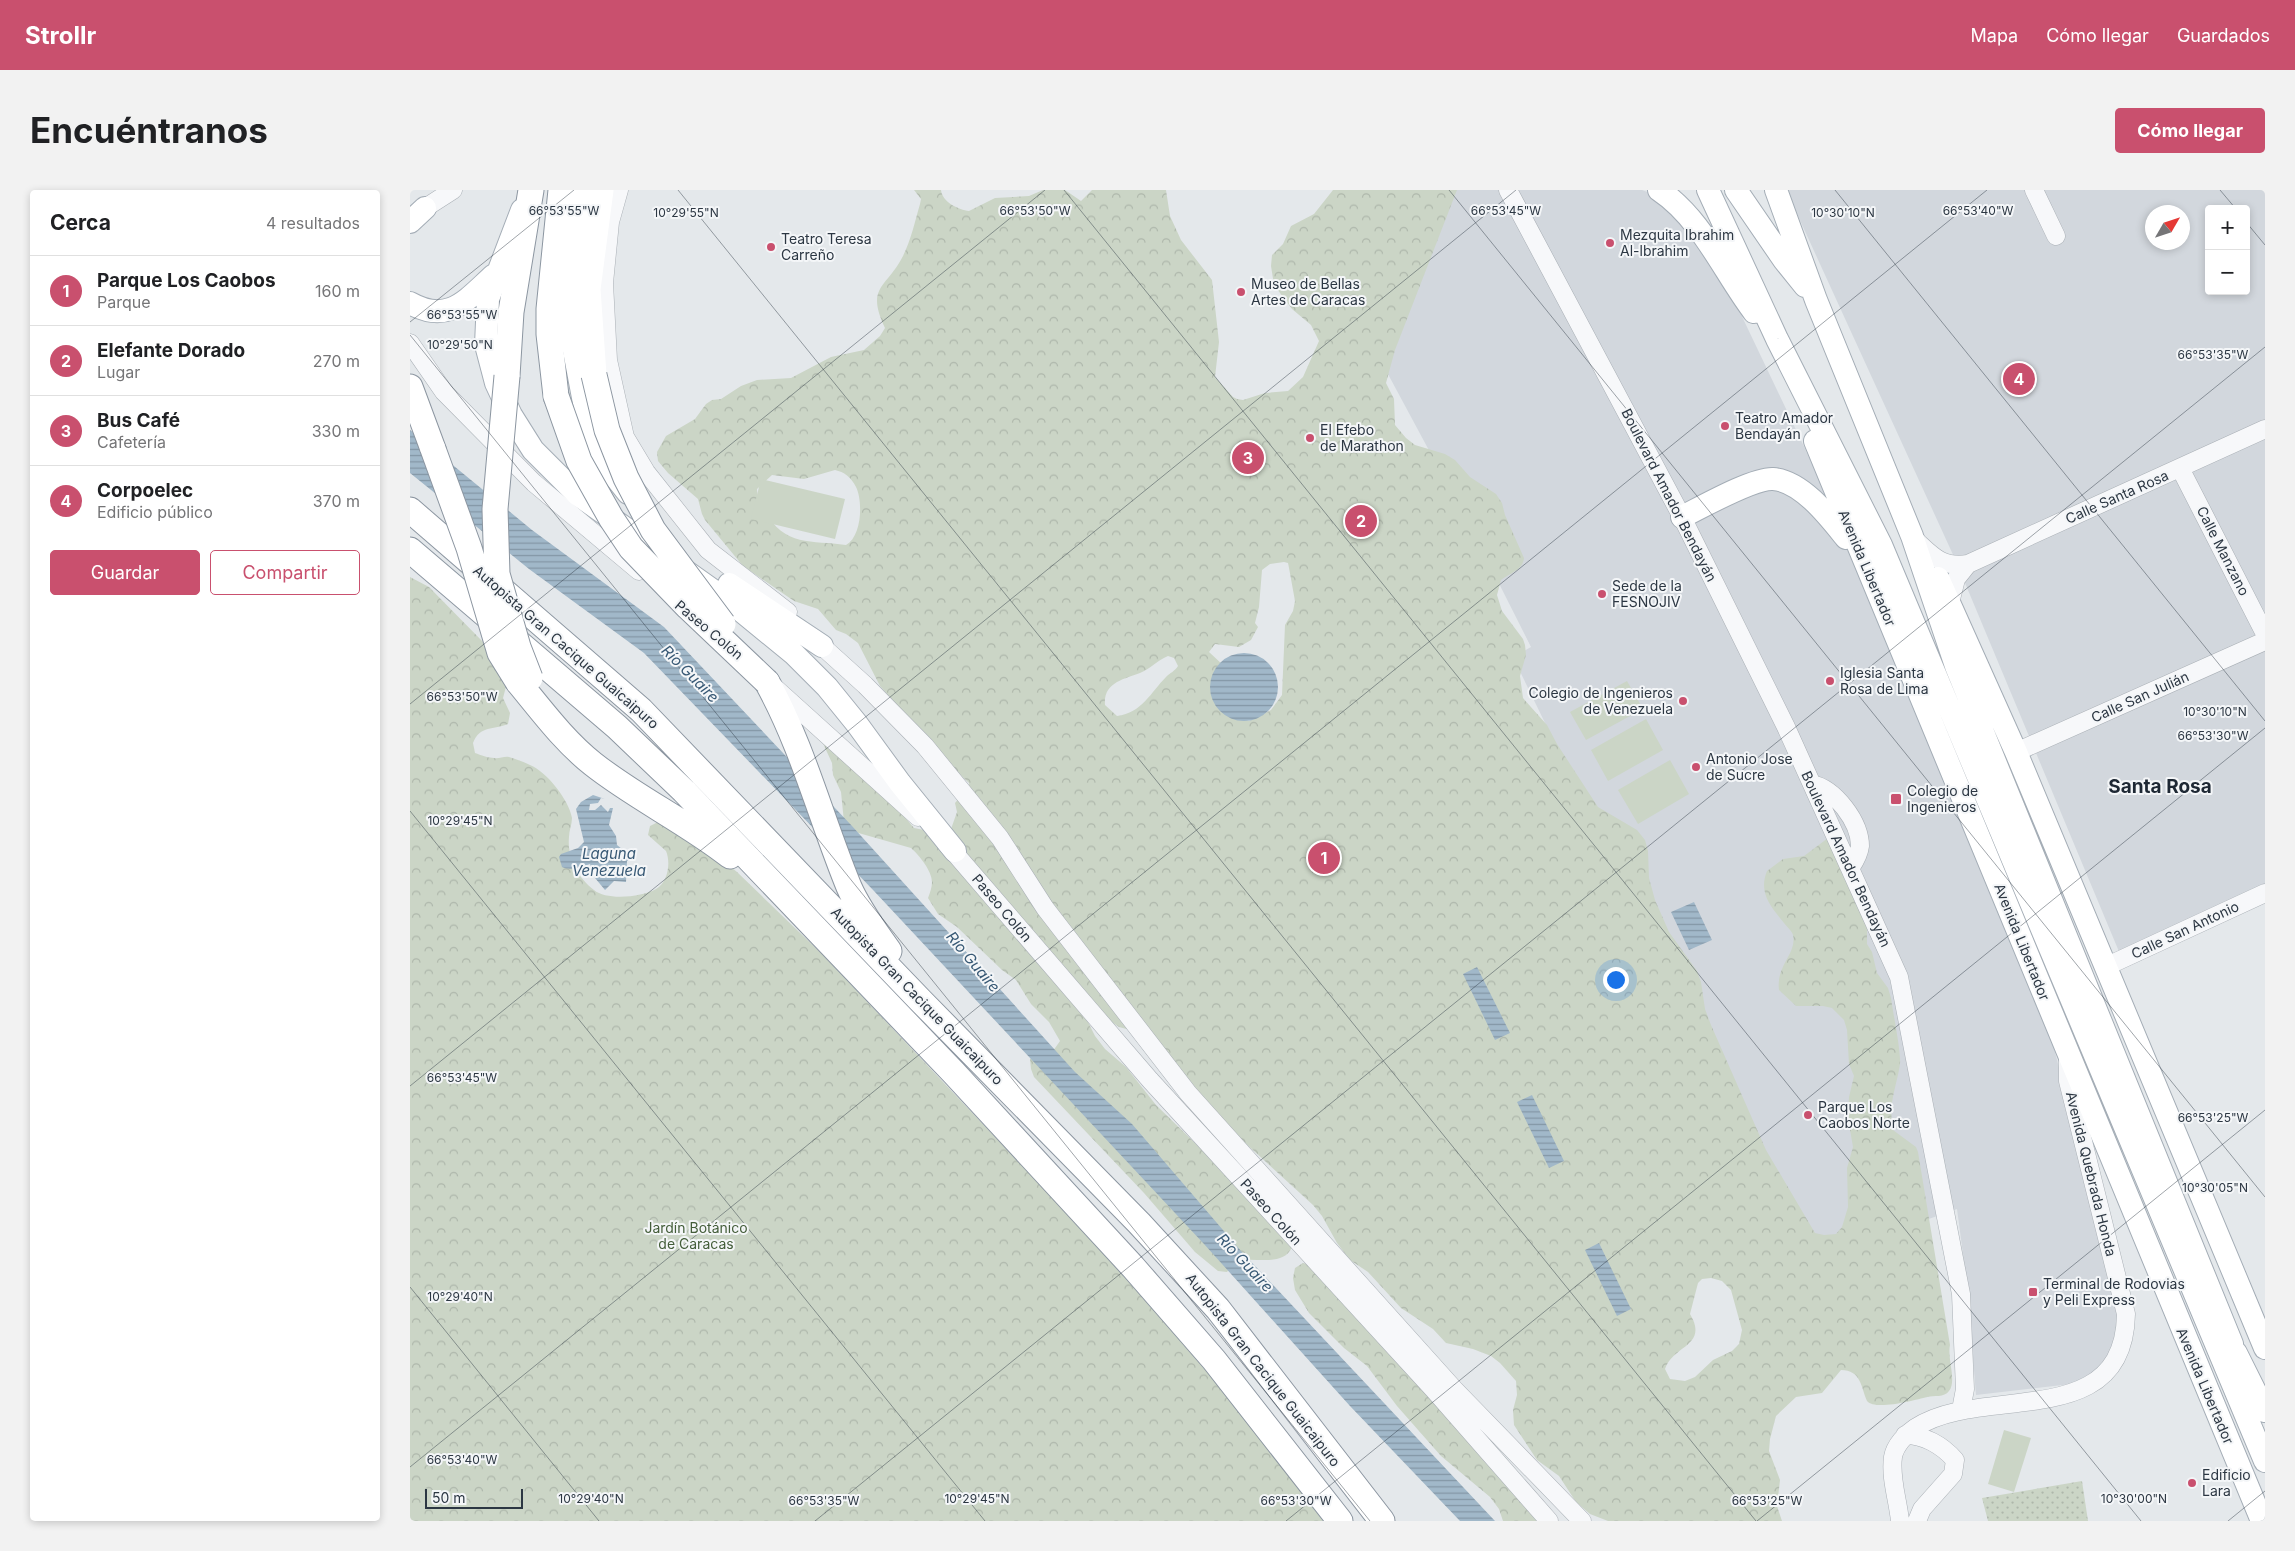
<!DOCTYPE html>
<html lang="es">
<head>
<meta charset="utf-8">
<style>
	:root { --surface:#fff; --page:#f2f2f2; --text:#202124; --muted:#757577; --line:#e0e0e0; --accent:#c9506e }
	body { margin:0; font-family:Inter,sans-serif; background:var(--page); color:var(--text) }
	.controls { position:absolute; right:15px; top:15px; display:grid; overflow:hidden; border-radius:5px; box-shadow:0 2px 8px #0003 }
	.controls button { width:45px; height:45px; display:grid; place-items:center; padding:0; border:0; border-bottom:1px solid var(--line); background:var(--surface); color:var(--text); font:25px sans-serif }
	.compass { position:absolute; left:1735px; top:15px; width:45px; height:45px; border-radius:50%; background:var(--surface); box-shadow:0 2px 8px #0003; rotate:51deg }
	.scale { position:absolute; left:15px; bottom:12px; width:98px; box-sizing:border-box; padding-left:5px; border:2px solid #2c3743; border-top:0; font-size:14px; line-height:18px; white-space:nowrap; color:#2c3743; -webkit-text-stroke:4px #f4f6f8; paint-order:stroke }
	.you { position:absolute; left:1205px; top:789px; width:18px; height:18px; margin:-12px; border:4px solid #fff; border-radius:50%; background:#1a73e8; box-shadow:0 0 0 8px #1a73e833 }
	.badge { display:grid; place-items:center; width:32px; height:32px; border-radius:50%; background:var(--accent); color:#fff; font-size:16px; font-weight:700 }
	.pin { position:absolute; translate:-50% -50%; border:2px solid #fff; box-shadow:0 1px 5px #0006 }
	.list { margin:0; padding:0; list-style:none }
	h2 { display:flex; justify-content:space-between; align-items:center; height:65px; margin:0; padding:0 20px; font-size:21px }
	h2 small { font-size:16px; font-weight:400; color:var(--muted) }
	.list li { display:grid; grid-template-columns:32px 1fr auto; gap:15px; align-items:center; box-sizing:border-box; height:70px; padding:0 20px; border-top:1px solid var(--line) }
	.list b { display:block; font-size:19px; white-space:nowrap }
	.list p { margin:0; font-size:16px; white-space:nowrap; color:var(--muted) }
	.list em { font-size:16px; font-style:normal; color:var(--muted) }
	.actions { display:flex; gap:10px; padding:15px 20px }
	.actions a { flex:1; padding:11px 0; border:1px solid var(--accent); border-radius:5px; text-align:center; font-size:18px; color:var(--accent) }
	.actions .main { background:var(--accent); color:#fff }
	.map { position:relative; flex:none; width:1855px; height:1331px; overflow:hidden; border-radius:5px }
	header { display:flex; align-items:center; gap:30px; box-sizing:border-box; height:70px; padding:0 25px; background:var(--accent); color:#fff }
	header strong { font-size:24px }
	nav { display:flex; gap:28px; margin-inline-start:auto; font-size:18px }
	.intro { display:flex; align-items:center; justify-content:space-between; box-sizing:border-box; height:120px; padding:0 30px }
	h1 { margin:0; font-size:35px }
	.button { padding:12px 22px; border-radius:5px; background:var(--accent); color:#fff; font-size:18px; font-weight:700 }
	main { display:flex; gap:30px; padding:0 30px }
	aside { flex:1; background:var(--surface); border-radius:5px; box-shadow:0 2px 8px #0003 }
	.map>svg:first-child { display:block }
	.built { fill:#d2d7dd; fill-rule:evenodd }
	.grass { fill:url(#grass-dots) }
	.forest { fill:url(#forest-crowns); fill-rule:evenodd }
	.pitch { fill:#cbd5c6 }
	.water { fill:url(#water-rules) }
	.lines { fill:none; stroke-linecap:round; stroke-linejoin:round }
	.minor-casing { stroke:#a9afb5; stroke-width:19 }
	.major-casing { stroke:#a4adb6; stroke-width:24 }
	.highway-casing { stroke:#8c96a1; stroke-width:27 }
	.minor { stroke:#f7f8fa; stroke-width:18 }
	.major { stroke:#fff; stroke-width:22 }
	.highway { stroke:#fff; stroke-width:25 }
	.highway-bridge-casing { stroke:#8c96a1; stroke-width:27; stroke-linecap:butt }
	.highway-bridge { stroke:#fff; stroke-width:25 }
	.ticks { fill:none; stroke:#2c3743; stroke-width:1; stroke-opacity:0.45 }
	.poi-dot { fill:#c9506e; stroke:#f4f6f8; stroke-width:2 }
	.labels { text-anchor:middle; stroke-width:4; stroke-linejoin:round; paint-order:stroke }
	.poi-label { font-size:14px; fill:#2c3743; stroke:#f4f6f8; text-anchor:start }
	.street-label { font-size:14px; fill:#2c3743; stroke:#f4f6f8 }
	.park-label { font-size:14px; fill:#445e3a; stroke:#f4f6f8 }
	.water-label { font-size:15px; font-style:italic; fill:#385975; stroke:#f4f6f8 }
	.district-label { font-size:19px; font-weight:bold; fill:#1e2834; stroke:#f4f6f8 }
	.ticks-label { font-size:12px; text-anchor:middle; fill:#2c3743; stroke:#f4f6f8; stroke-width:4; stroke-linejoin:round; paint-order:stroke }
</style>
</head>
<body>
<header>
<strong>Strollr</strong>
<nav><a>Mapa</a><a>Cómo llegar</a><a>Guardados</a></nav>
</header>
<div class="intro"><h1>Encuéntranos</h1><a class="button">Cómo llegar</a></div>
<main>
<aside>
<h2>Cerca<small>4 resultados</small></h2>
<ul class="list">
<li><span class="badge">1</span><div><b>Parque Los Caobos</b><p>Parque</p></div><em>160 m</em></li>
<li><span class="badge">2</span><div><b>Elefante Dorado</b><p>Lugar</p></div><em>270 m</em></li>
<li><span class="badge">3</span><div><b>Bus Café</b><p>Cafetería</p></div><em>330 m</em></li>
<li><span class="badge">4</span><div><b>Corpoelec</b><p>Edificio público</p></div><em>370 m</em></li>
</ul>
<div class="actions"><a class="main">Guardar</a><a>Compartir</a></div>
</aside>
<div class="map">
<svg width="1855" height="1331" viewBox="0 0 1855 1331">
	<defs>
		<pattern id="grass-dots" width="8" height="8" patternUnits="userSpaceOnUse" patternTransform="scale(1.25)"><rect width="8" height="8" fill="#cbd5c6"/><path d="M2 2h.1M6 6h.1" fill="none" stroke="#aeb7ab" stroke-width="1.8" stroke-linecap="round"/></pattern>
		<pattern id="forest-crowns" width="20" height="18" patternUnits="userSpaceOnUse" patternTransform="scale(1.25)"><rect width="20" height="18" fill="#cbd5c6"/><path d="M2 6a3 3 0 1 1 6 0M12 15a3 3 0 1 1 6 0" fill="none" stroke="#aeb7ab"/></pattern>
		<pattern id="water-rules" width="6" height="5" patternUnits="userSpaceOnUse" patternTransform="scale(1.25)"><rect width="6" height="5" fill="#a1b8c9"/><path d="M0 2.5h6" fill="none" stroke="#8396a5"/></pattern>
	</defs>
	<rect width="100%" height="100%" fill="#e4e8eb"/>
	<!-- built -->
	<path class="built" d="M1045 0H1232L1240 3 1297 53 1458 391 1641 847 1714 1126 1700 1171 1670 1193 1566 1205 1557 1094 1547 1019 1397 1072 1103 467 1121 457 1064 344 972 173Z
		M1361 0H1855V694L1710 764 1545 369 1383 15ZM1799 19H1836V101H1799ZM1742 22H1772V52H1742Z"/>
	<!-- grass -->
	<path class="grass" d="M1672 1291 1678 1331H1578L1572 1308Z"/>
	<!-- forest -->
	<path class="forest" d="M504 0H531C532 12 549 20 559 21L585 8 619 6 633 0H655L671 11 682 0H756L760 26 771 50 802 90 809 152 805 187 823 207 827 209 833 210 855 203 878 201 893 187 909 151 901 135 882 119 864 95 861 76 862 65 873 54 881 36 904 24 923 0H1047L985 160 976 193 984 209 985 235 996 248 1005 255 1035 264 1045 270 1060 287 1086 304 1092 313 1095 325 1114 368C1113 380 1100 383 1091 390L1087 405 1092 421 1113 449 1115 455 1116 465 1110 486 1113 508 1137 535 1147 554 1188 617 1227 640 1235 650 1238 661 1239 688 1245 710 1259 742 1287 781 1291 792 1295 819 1301 835 1356 960 1405 1043 1414 1045 1426 1044 1432 1037 1438 1017 1437 978 1443 957 1438 928 1439 907 1444 886 1439 874 1437 840 1434 830 1422 818 1413 816H1386L1369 800C1366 775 1387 764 1383 745 1382 741 1377 737 1374 733 1361 717 1348 703 1357 681L1373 669 1394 666 1418 648 1457 732V754L1462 762 1467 783 1478 798 1481 808C1483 823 1491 861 1490 874 1486 900 1478 912 1483 940L1506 957 1508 962 1540 1155C1537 1168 1547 1191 1539 1201 1534 1208 1524 1205 1517 1207 1505 1210 1465 1221 1457 1211 1451 1197 1451 1180 1431 1180L1412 1203 1386 1207 1366 1226 1360 1249 1359 1261 1370 1290 1367 1316 1372 1331H1198L1180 1324 1166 1312 1149 1286 1127 1270 1104 1235 1103 1220 1107 1205 1106 1191 1090 1173 1081 1166 1063 1159 1036 1153 1023 1139 991 1118 958 1082 940 1070 927 1053 912 1026 903 1015 833 951 724 841 709 837 696 828H676L685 846 695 859 716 877 746 915 861 1027 882 1057C874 1076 849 1068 833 1070 827 1070 821 1077 817 1082L808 1081 785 1062 734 1003 624 887 621 879 620 869 628 864 643 861 650 851 639 832 621 814 606 790 592 780 547 737 528 724 518 708C520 703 522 697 522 692 522 681 509 665 501 658L445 642 434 632 431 602 423 585 422 573 411 549 463 590 504 638 514 640 541 639 547 622 545 613 559 597V593L542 577 470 496 448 453 436 444 426 440 408 419 384 411 333 376 295 330 292 324 288 309 258 283 248 271 247 262 256 246 285 229 296 214 302 210 311 209 331 196 347 190 381 188 421 167 454 160 470 146 475 138C455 96 477 98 493 66 501 50 505 31 510 14L511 9ZM425 280C434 282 441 287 446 297 453 311 452 346 436 355 402 350 374 357 355 321 351 314 347 307 347 299L362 285 394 289ZM874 372 878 373 879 378 885 411 883 421 875 435 872 505 861 520 839 531 823 525 813 475 799 462 805 454 829 457 841 450 848 437 845 433 849 417 852 380 860 374ZM758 466 764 468 768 476C765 481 760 483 756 487 741 502 732 523 707 526L695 515C693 492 715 489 730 483 740 479 748 470 758 466ZM1301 1088 1312 1091 1321 1100 1332 1140 1329 1154 1322 1161 1303 1170 1285 1187 1275 1191 1260 1189 1255 1179C1263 1155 1299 1156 1280 1124L1288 1093 1292 1089Z
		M0 387 19 397 76 455 97 493 93 508 100 523 98 534C84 540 70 535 63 553L65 563C71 565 78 568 84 568 89 569 94 566 99 567 106 569 114 572 120 575 137 582 159 610 162 628 162 634 159 641 159 647 157 669 168 687 184 700 197 711 232 707 246 699 258 692 261 673 256 661L238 645 240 636 248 632 288 650 327 682 414 766 779 1152 913 1331H0Z
		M893 1073 903 1076 1139 1331H1093L1089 1319 1080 1307 1031 1266 987 1216 957 1176 934 1158 899 1123 885 1100 883 1088 885 1078Z"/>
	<!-- pitch -->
	<path class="pitch" d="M351 289 435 309 425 349 341 329Z
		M1217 491 1233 519 1176 550 1160 522Z
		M1236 529 1253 560 1198 591 1181 560Z
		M1260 570 1279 604 1228 634 1208 600Z
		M1594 1240 1621 1248 1604 1302 1578 1294Z"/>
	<!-- water -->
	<path class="water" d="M0 240 122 340 254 437 442 636 665 882 722 934 831 1061 1085 1331H1050L940 1216 794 1054 464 701 234 463 119 379 0 283Z
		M800 497a34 34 0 1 1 68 0a34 34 0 1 1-68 0Z
		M183 605 195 609 191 608 188 613 180 614 179 620H185L191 615 198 622 200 618H203L199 635 206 646 207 655 217 663 221 668 217 671 216 692 204 691 195 700 185 688 180 674C172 677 160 681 152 677L149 667 151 664 168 658 174 652 166 619 171 612Z
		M1284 712 1302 750 1279 760 1261 722Z
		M1067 777 1100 843 1085 850 1053 784Z
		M1122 905 1154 971 1139 978 1107 912Z
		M1189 1053 1221 1119 1207 1126 1175 1060Z"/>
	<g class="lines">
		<defs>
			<path id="minor" d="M209 0 200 32 194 93 198 170 215 247 236 282 298 360 378 422
				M1098 0 1272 327 1376 537 1489 787 1551 1104 1555 1199 1551 1220
				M1624 0 1646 46
				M15 18 43 0
				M0 153 34 202 124 293 229 381
				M1770 278 1855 444
				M1502 347C1522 365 1530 378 1558 374L1855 239
				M1540 413 1546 389 1558 374
				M403 448 455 495 515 556 590 648 635 718 778 903 1044 1199 1172 1331
				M364 497 508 627
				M1606 562 1855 451
				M1402 594C1425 599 1450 632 1450 656 1449 664 1445 671 1441 677
				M536 653 740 890 1024 1200 1139 1331
				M1695 777 1855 703
				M1495 1245C1514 1245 1532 1255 1545 1270L1543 1284 1512 1319 1507 1331
				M1490 1331C1488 1310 1480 1288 1483 1267 1485 1255 1496 1244 1505 1238 1573 1193 1714 1244 1716 1124L1658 891V868"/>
			<path id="major" d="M169 0 158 129 179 239 191 269 218 303
				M1249 0C1292 29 1313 81 1344 122
				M1298 0 1367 149 1471 355 1855 1271
				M1326 0 1374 70 1395 96
				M1366 0 1406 110 1502 346 1546 476 1822 1154
				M112 20 78 109 76 155 86 193 101 225 123 260 167 304 329 419 384 464 417 497 447 534 490 593 545 661
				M0 32 15 18
				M0 113C39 135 57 109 84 85
				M1405 251 1852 1331
				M1272 327C1292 317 1343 288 1363 289 1392 291 1420 328 1436 348
				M1528 388 1606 562 1855 1158
				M319 394 412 456
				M1826 1163 1855 1221"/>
			<path id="highway" d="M184 185 178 99 191 0
				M97 186 101 122 121 0
				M0 197 23 259
				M146 206 139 144V119L151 0
				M0 320 231 520 510 810 729 1033 808 1119 972 1331
				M0 360 207 537 274 601 544 883 723 1077 804 1170 930 1331
				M108 492C132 521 154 551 183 574 226 608 277 632 320 666
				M357 492C393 557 411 629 439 697 449 720 465 741 479 761"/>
		</defs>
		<!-- minor casing -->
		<use href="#minor" class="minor-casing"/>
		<!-- major casing -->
		<use href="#major" class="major-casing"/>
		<!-- highway casing -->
		<use href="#highway" class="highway-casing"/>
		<!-- minor -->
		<use href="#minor" class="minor"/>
		<!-- major -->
		<use href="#major" class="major"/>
		<!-- highway -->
		<use href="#highway" class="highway"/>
		<defs>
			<path id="highway-bridge" d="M184 185 197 240 216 288 243 340 313 434
				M97 186 85 319 87 384 108 457 120 488
				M146 206 169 271 201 328 221 358 278 417 357 492
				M23 259 59 358 90 463 108 492"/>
		</defs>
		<!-- highway-bridge casing -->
		<use href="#highway-bridge" class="highway-bridge-casing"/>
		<!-- highway-bridge -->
		<use href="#highway-bridge" class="highway-bridge"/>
	</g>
	<!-- ticks -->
	<path class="ticks" d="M268 0 1346 1331M654 0 1731 1331M1039 0 1855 1007M1425 0 1855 531M1810 0 1826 19M1836 32 1855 55M0 132 164 0M0 145 960 1331M0 514 635 0M0 621 575 1331M0 896 1106 0M0 1097 189 1331M0 1277 1577 0M405 1331 1855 157M876 1331 1855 538M1347 1331 1855 920M1818 1331 1855 1301"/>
	<!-- markers -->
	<g class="poi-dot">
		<circle cx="1200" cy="53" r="5"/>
		<circle cx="361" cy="57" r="5"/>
		<circle cx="831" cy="102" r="5"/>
		<circle cx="1315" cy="236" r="5"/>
		<circle cx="900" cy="248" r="5"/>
		<circle cx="1192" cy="404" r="5"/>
		<circle cx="1420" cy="491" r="5"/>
		<circle cx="1273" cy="511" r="5"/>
		<circle cx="1286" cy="577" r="5"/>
		<rect x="1480" y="603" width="12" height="12" rx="2.5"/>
		<circle cx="1398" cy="925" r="5"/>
		<rect x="1618" y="1097" width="10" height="10" rx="2.5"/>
		<circle cx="1782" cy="1293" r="5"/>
	</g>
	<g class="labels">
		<!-- poi labels -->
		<g class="poi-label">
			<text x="1210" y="50">Mezquita Ibrahim<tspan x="1210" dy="16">Al-lbrahim</tspan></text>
			<text x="371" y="54">Teatro Teresa<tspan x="371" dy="16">Carreño</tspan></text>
			<text x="841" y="99">Museo de Bellas<tspan x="841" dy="16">Artes de Caracas</tspan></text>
			<text x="1325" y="233">Teatro Amador<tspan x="1325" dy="16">Bendayán</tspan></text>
			<text x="910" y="245">El Efebo<tspan x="910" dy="16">de Marathon</tspan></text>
			<text x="1202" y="401">Sede de la<tspan x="1202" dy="16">FESNOJIV</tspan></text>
			<text x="1430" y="488">Iglesia Santa<tspan x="1430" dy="16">Rosa de Lima</tspan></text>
			<text x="1263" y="508" text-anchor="end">Colegio de Ingenieros<tspan x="1263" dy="16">de Venezuela</tspan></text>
			<text x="1296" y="574">Antonio Jose<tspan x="1296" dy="16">de Sucre</tspan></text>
			<text x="1497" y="606">Colegio de<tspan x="1497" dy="16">Ingenieros</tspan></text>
			<text x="1408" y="922">Parque Los<tspan x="1408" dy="16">Caobos Norte</tspan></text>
			<text x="1633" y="1099">Terminal de Rodovias<tspan x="1633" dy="16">y Peli Express</tspan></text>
			<text x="1792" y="1290">Edificio<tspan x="1792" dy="16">Lara</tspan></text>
		</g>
		<!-- street labels -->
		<g class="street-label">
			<text transform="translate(1259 305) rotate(63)" y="5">Boulevard Amador Bendayán</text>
			<text transform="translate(1707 307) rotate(-24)" y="5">Calle Santa Rosa</text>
			<text transform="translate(1813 361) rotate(63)" y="5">Calle Manzano</text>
			<text transform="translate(1457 378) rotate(67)" y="5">Avenida Libertador</text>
			<text transform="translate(299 440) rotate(40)" y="5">Paseo Colón</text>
			<text transform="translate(156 457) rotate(41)" y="5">Autopista Gran Cacique Guaicaipuro</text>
			<text transform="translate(1730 507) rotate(-24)" y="5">Calle San Julián</text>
			<text transform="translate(1436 669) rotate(65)" y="5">Boulevard Amador Bendayán</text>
			<text transform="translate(592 718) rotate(50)" y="5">Paseo Colón</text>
			<text transform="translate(1775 740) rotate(-25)" y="5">Calle San Antonio</text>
			<text transform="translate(1612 752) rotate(68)" y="5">Avenida Libertador</text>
			<text transform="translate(507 806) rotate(46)" y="5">Autopista Gran Cacique Guaicaipuro</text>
			<text transform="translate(1681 984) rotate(76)" y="5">Avenida Quebrada Honda</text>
			<text transform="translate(861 1022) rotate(48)" y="5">Paseo Colón</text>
			<text transform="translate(853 1180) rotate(52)" y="5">Autopista Gran Cacique Guaicaipuro</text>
			<text transform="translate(1795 1196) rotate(67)" y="5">Avenida Libertador</text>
		</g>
		<!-- park labels -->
		<g class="park-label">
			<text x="286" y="1043">Jardín Botánico<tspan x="286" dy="16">de Caracas</tspan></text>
		</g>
		<!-- water labels -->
		<g class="water-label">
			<text transform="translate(280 484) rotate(45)" y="5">Río Guaire</text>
			<text x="199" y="669">Laguna<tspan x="199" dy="17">Venezuela</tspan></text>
			<text transform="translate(563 772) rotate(50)" y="5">Río Guaire</text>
			<text transform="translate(835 1073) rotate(47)" y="5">Río Guaire</text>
		</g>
		<!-- district labels -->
		<g class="district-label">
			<text x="1750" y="603">Santa Rosa</text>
		</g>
	</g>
	<g class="ticks-label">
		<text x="1096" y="25">66°53'45"W</text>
		<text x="1568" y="25">66°53'40"W</text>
		<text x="154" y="25">66°53'55"W</text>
		<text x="625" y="25">66°53'50"W</text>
		<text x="1433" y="27">10°30'10"N</text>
		<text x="276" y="27">10°29'55"N</text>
		<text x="52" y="129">66°53'55"W</text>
		<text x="50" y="159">10°29'50"N</text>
		<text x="1803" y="169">66°53'35"W</text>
		<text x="52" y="511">66°53'50"W</text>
		<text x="1805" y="526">10°30'10"N</text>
		<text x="1803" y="550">66°53'30"W</text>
		<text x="50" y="635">10°29'45"N</text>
		<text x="52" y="892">66°53'45"W</text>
		<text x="1803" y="932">66°53'25"W</text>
		<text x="1805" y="1002">10°30'05"N</text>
		<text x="50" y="1111">10°29'40"N</text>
		<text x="52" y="1274">66°53'40"W</text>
		<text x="181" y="1313">10°29'40"N</text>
		<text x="567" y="1313">10°29'45"N</text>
		<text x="1724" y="1313">10°30'00"N</text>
		<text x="414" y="1315">66°53'35"W</text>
		<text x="886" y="1315">66°53'30"W</text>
		<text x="1357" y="1315">66°53'25"W</text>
	</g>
</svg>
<div class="controls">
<button>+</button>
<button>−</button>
</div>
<svg class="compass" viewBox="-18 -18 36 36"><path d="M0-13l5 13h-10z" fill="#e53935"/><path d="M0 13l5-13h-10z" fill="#757577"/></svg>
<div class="scale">50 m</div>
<div class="you"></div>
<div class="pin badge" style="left:914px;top:668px">1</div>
<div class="pin badge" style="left:951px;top:331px">2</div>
<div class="pin badge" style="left:838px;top:268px">3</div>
<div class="pin badge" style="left:1609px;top:189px">4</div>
</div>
</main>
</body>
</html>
